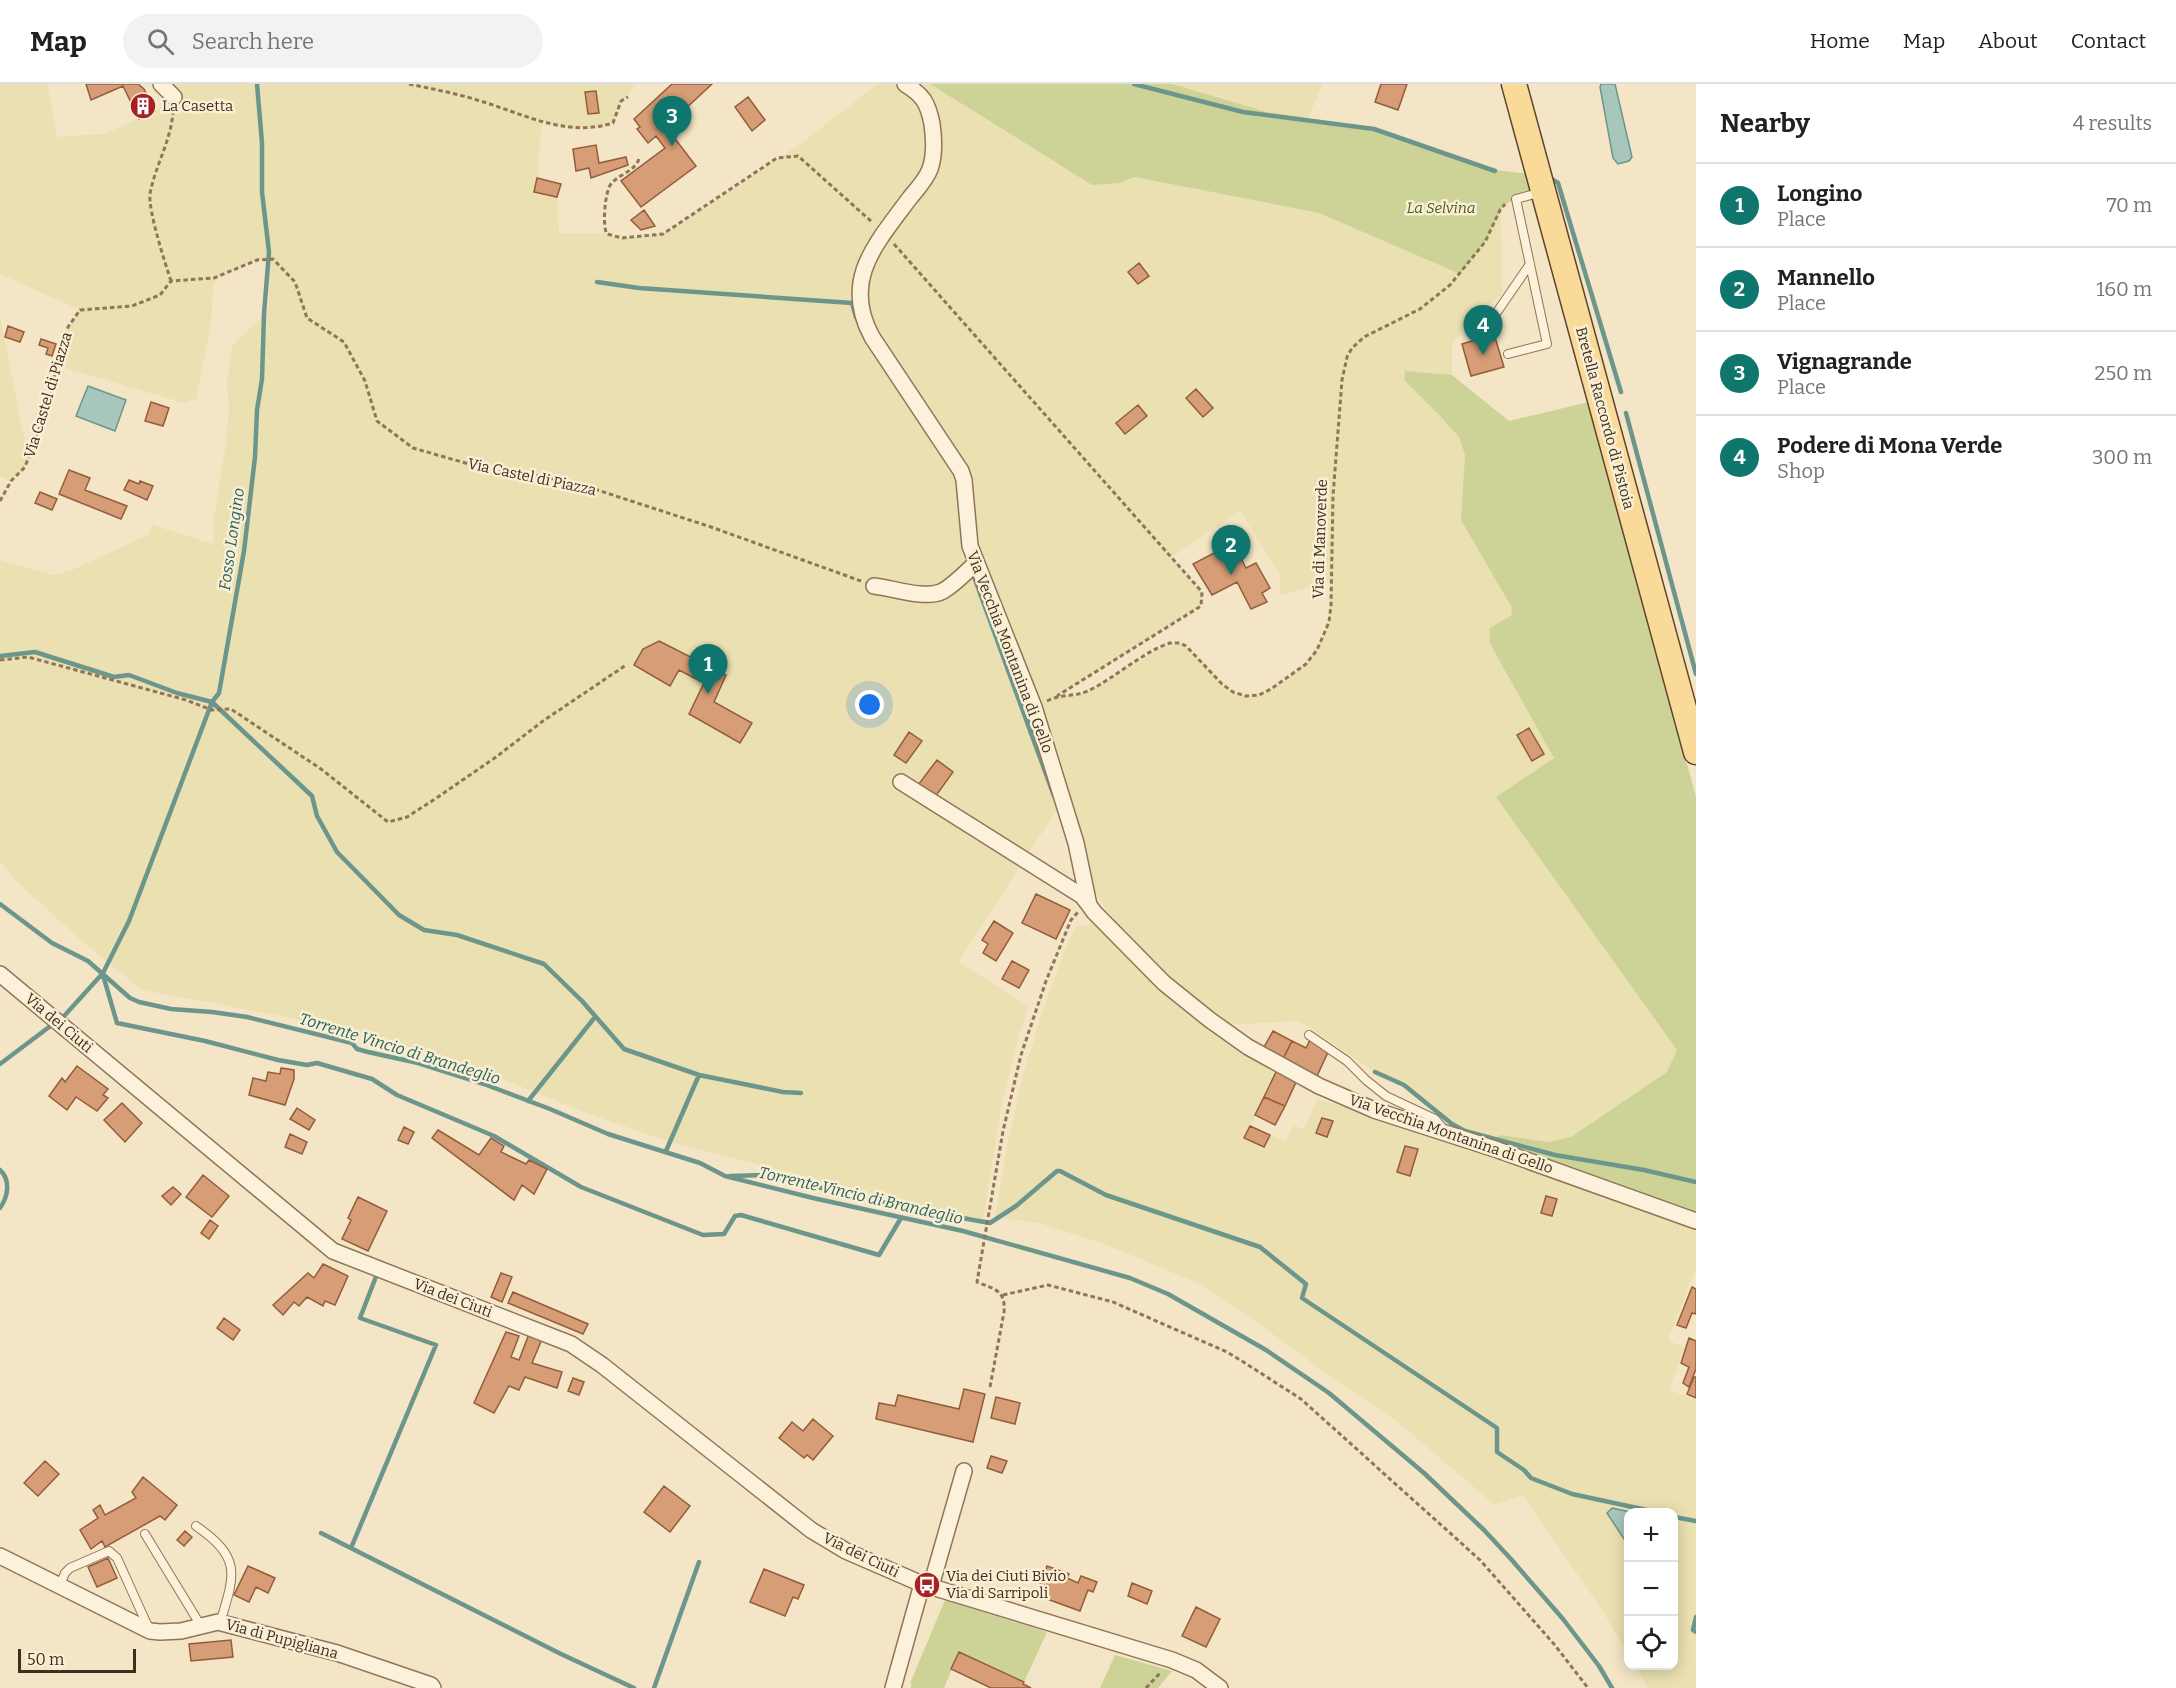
<!DOCTYPE html>
<html lang="en">
<head>
<meta charset="utf-8">
<style>
	:root { --surface:#fff; --page:#f2f2f2; --text:#202124; --muted:#757577; --line:#e0e0e0; --accent:#0f766e }
	body { margin:0; font-family:Bitter,serif; background:var(--page); color:var(--text) }
	.controls { position:absolute; right:18px; bottom:18px; display:grid; overflow:hidden; border-radius:12px; box-shadow:0 3px 15px #0003 }
	.controls button { width:54px; height:54px; display:grid; place-items:center; padding:0; border:0; border-bottom:2px solid var(--line); background:var(--surface); color:var(--text); font:30px sans-serif }
	.scale { position:absolute; left:18px; bottom:15px; width:118px; box-sizing:border-box; padding-left:6px; border:3px solid #3f2d1e; border-top:0; font-size:16px; line-height:21px; white-space:nowrap; color:#3f2d1e; -webkit-text-stroke:4px #f9efd5; paint-order:stroke }
	.you { position:absolute; left:870px; top:621px; width:21px; height:21px; margin:-15px; border:4px solid #fff; border-radius:50%; background:#1a73e8; box-shadow:0 0 0 9px #1a73e833 }
	.badge { display:grid; place-items:center; width:39px; height:39px; border-radius:50%; background:var(--accent); color:#fff; font-size:20px; font-weight:700 }
	.pin { position:absolute; translate:-50% -50px; filter:drop-shadow(0 2px 3px #0008) }
	.pin::after { content:''; position:absolute; top:32px; width:21px; height:18px; background:inherit; clip-path:polygon(0 0,100% 0,50% 100%) }
	.list { margin:0; padding:0; list-style:none }
	h2 { display:flex; justify-content:space-between; align-items:center; height:78px; margin:0; padding:0 24px; font-size:26px }
	h2 small { font-size:20px; font-weight:400; color:var(--muted) }
	.list li { display:grid; grid-template-columns:39px 1fr auto; gap:18px; align-items:center; box-sizing:border-box; height:84px; padding:0 24px; border-top:2px solid var(--line) }
	.list b { display:block; font-size:22px; white-space:nowrap }
	.list p { margin:0; font-size:20px; white-space:nowrap; color:var(--muted) }
	.list em { font-size:20px; font-style:normal; color:var(--muted) }
	.icon { flex:none; width:33px; height:33px; fill:none; stroke:currentColor; stroke-width:2; stroke-linecap:round; stroke-linejoin:round }
	.map { position:relative; flex:none; width:1696px; height:1604px; overflow:hidden }
	header { display:flex; align-items:center; gap:36px; box-sizing:border-box; height:84px; padding:0 30px; background:var(--surface); border-bottom:2px solid var(--line) }
	header strong { font-size:28px }
	nav { display:flex; gap:33px; margin-inline-start:auto; font-size:21px }
	.search { width:420px; height:54px; background:var(--page); display:flex; align-items:center; gap:15px; box-sizing:border-box; padding:0 21px; border-radius:33px; color:var(--muted); font-size:22px }
	main { display:flex }
	aside { flex:1; background:var(--surface) }
	.map>svg:first-child { display:block }
	.farmland { fill:#eae0b1; fill-rule:evenodd }
	.green { fill:#cdd397 }
	.water { fill:#a7c6bc; stroke:#6c968b; stroke-width:1.5 }
	.lines { fill:none; stroke-linecap:round; stroke-linejoin:round }
	.stream { stroke:#6c968b; stroke-width:4.5 }
	.building { fill:#d69d76; stroke:#935d3b; stroke-width:1.5 }
	.lane-casing { stroke:#917558; stroke-width:10 }
	.street-casing { stroke:#917558; stroke-width:18 }
	.primary-casing { stroke:#5e432d; stroke-width:27 }
	.path { stroke:#917558; stroke-width:3; stroke-dasharray:4.5 3; stroke-linecap:butt }
	.lane { stroke:#fcf1da; stroke-width:8 }
	.street { stroke:#fcf1da; stroke-width:15 }
	.primary { stroke:#fada99; stroke-width:24 }
	.labels { text-anchor:middle; stroke-width:5; stroke-linejoin:round; paint-order:stroke }
	.poi-label { font-size:15px; fill:#3f2d1e; stroke:#f9efd5; text-anchor:start }
	.park-label { font-size:15px; font-style:italic; fill:#505e22; stroke:#f9efd5 }
	.street-label { font-size:15px; fill:#3f2d1e; stroke:#f9efd5 }
	.water-label { font-size:16px; font-style:italic; fill:#2b615c; stroke:#f9efd5 }
</style>
</head>
<body>
<header>
<strong>Map</strong>
<div class="search"><svg class="icon" aria-label="search" viewBox="0 0 24 24"><circle cx="10" cy="10" r="6"/><path d="M15 15l6 6"/></svg>Search here</div>
<nav><a>Home</a><a>Map</a><a>About</a><a>Contact</a></nav>
</header>
<main>
<div class="map">
<svg width="1696" height="1604" viewBox="0 0 1696 1604">
	<rect width="100%" height="100%" fill="#f3e5c5"/>
	<!-- farmland -->
	<path class="farmland" d="M0 0H47L57 53 104 50 155 27 174 13 161 0H637L631 5 628 13 621 17 613 39 599 44 572 45 542 37 537 94 534 107 557 113 559 149 607 150 621 154 663 150 802 59 877 0H905L920 9 925 0H930L1059 81 1119 99 1135 93 1319 129 1459 190 1485 158 1500 126 1501 136 1502 210 1463 245 1452 261V291L1405 287 1404 296 1439 331 1459 353 1465 371 1462 436 1511 522 1513 531 1490 544 1489 558 1554 674 1496 713 1677 966 1668 988 1571 1053 1548 1058 1500 1051 1494 1055 1453 1041 1404 1001 1375 988 1306 941 1295 937 1228 941 1195 916 1160 884 1121 846 1093 806 973 472 965 405 859 220 853 219 857 236 957 395 965 470 1010 588 1058 724 958 878 1029 922 1018 955 1001 1024 983 1137 670 1058 592 1031 445 972 287 933 142 906 82 857 15 796 0 777V476L52 491 72 486 148 451 152 441 214 460 213 441 226 359 229 325 227 300 232 261 265 231 269 223V175L257 176 217 193 213 202 211 240 196 315 184 319 58 282 68 243 80 226 0 190ZM1240 427 1280 490V511L1331 497 1329 538 1317 566 1306 580 1266 608 1246 612 1233 608 1222 600 1184 561 1170 559 1090 606 1071 612H1058L1201 522 1202 508 1172 473Z
		M1172 0H1323L1307 35 1267 28Z
		M0 231 28 375 25 383 11 397 0 392Z
		M1099 832 1107 843 1277 986 1245 1054 1264 1063 1270 1051 1286 1058 1294 1041 1304 1046 1317 1015 1340 1022 1360 1023 1696 1138V1184L1668 1256 1684 1264 1669 1306 1696 1316V1604H1648L1636 1582H1674V1428H1628V1570L1604 1529 1523 1411 1494 1420 1394 1335 1331 1293 1239 1225 1195 1198 1107 1161 1039 1139 995 1133 1008 1057 1024 987 1041 933 1063 870 1076 843 1088 840Z"/>
	<!-- green -->
	<path class="green" d="M930 0H1172L1267 28 1366 43 1487 85 1539 91 1543 107 1511 117 1503 122 1485 158 1460 190 1319 129 1135 93 1119 99 1092 101Z
		M1405 287 1452 291 1509 337 1589 318 1696 713V1138L1491 1067 1494 1055 1500 1051 1548 1058 1571 1053 1667 988 1677 966 1496 713 1554 674 1489 558 1490 544 1512 531 1511 522 1461 436 1465 371 1459 353 1439 331 1404 296Z
		M945 1516 1047 1548 1024 1598 959 1568 944 1604H911V1597Z
		M1115 1571 1172 1587 1158 1604H1100Z"/>
	<!-- water -->
	<path class="water" d="M1615 0 1632 73 1629 77 1618 80 1613 74 1600 3 1601 0Z
		M88 302 126 316 115 347 76 332Z
		M1612 1424 1630 1428H1628V1461L1607 1429Z"/>
	<g class="lines">
		<!-- stream -->
		<path class="stream" d="M1134 0 1243 28 1374 45 1495 87
			M1550 94 1558 99 1621 308
			M597 198 639 204 852 219 856 233
			M1626 329 1696 590
			M973 490 1054 712
			M0 572 35 568 114 593 129 591 177 609 212 618 312 712 317 732 337 768 399 831 424 846 457 851 544 880 582 917 624 965 699 991 783 1008 801 1009
			M0 820 52 859 88 877 130 914 139 918 171 925 212 928 247 933 352 959 357 965 368 968 418 979 484 1000 550 1025 608 1050 700 1079 725 1092 813 1114 963 1147 1130 1194 1168 1210 1266 1266 1329 1309 1424 1389 1484 1446 1510 1474 1563 1535 1599 1582 1612 1604
			M103 891 117 939 205 957 278 976 307 981 317 979 372 995 397 1011 494 1052 581 1103 703 1151 724 1150 735 1132 741 1131 879 1171 901 1134
			M0 980 65 931 103 889 129 837 212 618 219 609 244 467 255 373 257 326 262 295 264 230 269 168 262 108V59L257 0
			M1375 988 1404 1001 1452 1040 1465 1047 1555 1071 1644 1086 1696 1098
			M528 1017 595 933
			M666 1067 699 991
			M0 1086C11 1096 8 1113 0 1124
			M730 1092 764 1091 918 1126 990 1139 1016 1122 1057 1087H1060L1106 1111 1260 1163 1306 1200 1302 1214 1497 1344V1368L1524 1386 1531 1394 1572 1410 1656 1428
			M1674 1433 1696 1437
			M321 1449 561 1570 634 1604
			M351 1464 436 1261 360 1234 377 1190
			M1696 1533 1693 1546 1696 1548
			M654 1604 699 1478"/>
	</g>
	<!-- building -->
	<path class="building" d="M86 0H138L144 5 155 27 139 35 123 2 91 16Z
		M672 0H712L666 43 696 82 641 123 621 97 665 64 656 52 648 59 637 45 640 43 634 35Z
		M1381 0H1407L1398 26 1375 18Z
		M596 7 599 29 588 30 585 8Z
		M748 13 765 36 752 47 735 23Z
		M596 61 599 79 626 73 628 81 591 94 589 84 576 87 573 65Z
		M537 94 561 100 557 113 534 108Z
		M644 126 655 142 641 146 631 136Z
		M1139 179 1149 192 1138 200 1128 188Z
		M8 242 24 248 20 258 5 253Z
		M1494 250 1504 283 1471 292 1462 260Z
		M41 255 56 260 52 272 46 270 48 264 39 261Z
		M1196 305 1213 324 1203 333 1186 314Z
		M151 318 169 324 163 342 145 337Z
		M1138 321 1147 332 1125 350 1116 339Z
		M69 386 90 394 85 406 127 422 121 435 59 410Z
		M129 396 139 400 140 397 153 402 147 416 124 406Z
		M40 408 57 415 52 426 35 419Z
		M1233 459 1246 484 1256 479 1270 504 1262 509 1267 518 1251 525 1237 498 1212 511 1193 480Z
		M659 557 726 591 714 618 752 639 740 659 689 630 704 599 679 586 670 602 634 581 643 565Z
		M1529 644 1544 670 1532 677 1517 651Z
		M909 648 922 657 906 679 894 671Z
		M937 676 953 688 935 713 918 701Z
		M1036 810 1070 826 1056 855 1022 839Z
		M994 837 1013 849 996 877 983 869 988 860 982 856Z
		M1012 877 1029 886 1019 904 1002 895Z
		M1273 947 1292 957 1283 975 1263 965Z
		M1310 956 1329 966 1317 992 1283 975 1292 957 1306 964Z
		M77 982 108 1005 103 1011 108 1014 97 1027 76 1013 67 1026 49 1012 62 994 65 998Z
		M281 984 294 986V995L285 1021 249 1011 253 994 266 997 268 988 280 990Z
		M1277 986 1297 996 1285 1022 1264 1013Z
		M1264 1013 1285 1022 1275 1041 1255 1031Z
		M122 1019 142 1039 125 1058 104 1036Z
		M297 1024 315 1036 309 1046 290 1035Z
		M1322 1034 1333 1037 1327 1053 1316 1049Z
		M1250 1042 1270 1051 1264 1063 1244 1054Z
		M404 1043 414 1048 408 1060 398 1056Z
		M438 1046 479 1071 491 1054 504 1062 501 1068 526 1080 529 1076 547 1085 534 1110 522 1101 514 1116 432 1054Z
		M290 1050 307 1058 302 1070 285 1063Z
		M1405 1062 1418 1065 1410 1092 1397 1088Z
		M203 1091 229 1112 212 1133 186 1113Z
		M173 1103 181 1110 171 1121 162 1112Z
		M1546 1112 1557 1115 1552 1132 1541 1129Z
		M358 1113 387 1127 368 1167 342 1155 351 1136 348 1134Z
		M210 1136 218 1142 209 1155 201 1149Z
		M323 1180 348 1192 335 1221 325 1217 323 1222 307 1213 299 1222 294 1218 283 1231 273 1221 308 1189 314 1194Z
		M501 1189 512 1193 502 1218 491 1213Z
		M1692 1203 1696 1205V1230L1692 1229 1686 1244 1677 1241Z
		M513 1208 588 1240 583 1250 508 1219Z
		M224 1234 240 1246 233 1256 217 1244Z
		M506 1248 519 1252 511 1273 519 1276 529 1250 542 1255 532 1279 562 1288 557 1304 525 1293 519 1306 509 1302 494 1329 474 1319Z
		M1689 1254 1696 1257V1285L1689 1303 1683 1299 1689 1283 1681 1279Z
		M1694 1293H1696V1314L1687 1310Z
		M573 1294 584 1298 579 1311 568 1307Z
		M964 1305 985 1310 973 1358 876 1335 879 1319 895 1322 898 1311 959 1325Z
		M996 1313 1020 1319 1015 1340 991 1334Z
		M813 1335 833 1352 813 1376 807 1371 804 1374 779 1354 792 1338 803 1347Z
		M991 1372 1007 1377 1002 1389 987 1384Z
		M45 1377 59 1390 38 1412 24 1399Z
		M143 1393 177 1421 165 1436 160 1432 105 1463 102 1457 91 1465 80 1446 98 1434 93 1426 100 1421 105 1431 136 1414 132 1408Z
		M664 1402 690 1422 670 1448 644 1428Z
		M185 1447 192 1453 184 1462 177 1456Z
		M108 1474 117 1494 97 1503 88 1483Z
		M248 1482 275 1494 268 1509 256 1503 249 1518 234 1511Z
		M1047 1482 1069 1490 1067 1494 1078 1499 1081 1492 1097 1498 1093 1508 1088 1506 1080 1527 1036 1511Z
		M764 1485 804 1501 798 1515 793 1513 785 1532 750 1518Z
		M1132 1499 1152 1507 1147 1520 1128 1512Z
		M1196 1523 1220 1535 1206 1563 1182 1552Z
		M231 1556 233 1573 191 1577 189 1560Z
		M959 1568 1024 1598 1023 1600 1031 1604H991L951 1585Z"/>
	<g class="lines">
		<defs>
			<path id="lane" d="M1484 247 1530 180
				M1508 270 1547 260 1516 115 1542 108
				M1309 951 1347 977 1366 996 1386 1012 1435 1035 1444 1046
				M196 1442C242 1474 235 1490 220 1539
				M145 1450 201 1542
				M60 1501 65 1489 70 1484 109 1467 117 1474 149 1545"/>
			<path id="street" d="M161 0 174 13
				M905 0C923 11 928 19 932 40 934 54 935 71 930 85 926 96 917 105 909 115 876 160 841 196 872 253L961 387 964 396 970 462 1034 623 1076 759 1089 821 1094 828 1164 899 1210 936 1248 963 1319 1002 1374 1026 1498 1066 1696 1137
				M874 502C893 504 926 516 943 507 955 500 966 488 976 479
				M901 698 1082 812 1089 821
				M0 890 333 1167 571 1260 602 1281 811 1446 846 1467 922 1500 1172 1576 1196 1586 1220 1604
				M0 1472 150 1547 160 1548 181 1547 218 1538 337 1569 431 1601 433 1604
				M931 1502 964 1387
				M893 1604 922 1500"/>
			<path id="primary" d="M1514 0 1696 668"/>
		</defs>
		<!-- lane casing -->
		<use href="#lane" class="lane-casing"/>
		<!-- street casing -->
		<use href="#street" class="street-casing"/>
		<!-- primary casing -->
		<use href="#primary" class="primary-casing"/>
		<!-- path -->
		<path class="path" d="M409 0C432 5 455 9 477 16 523 29 564 54 613 39L621 17 628 13
			M639 75C634 88 619 90 611 100 605 107 602 142 607 150L622 154 663 150 777 74 798 72 872 138
			M894 160 1202 508 1201 522 1057 612
			M171 197C165 179 148 126 150 110 155 82 171 57 173 28
			M0 417 11 397 25 383 44 332 68 243 80 226 132 222 160 211 171 197 214 194 257 176 273 175 295 198 307 234 344 258 365 297 377 337 413 364 483 384 519 388 579 400 711 443 861 497
			M0 576 28 573 186 616 212 626 231 625 321 685 388 738 407 733 435 715 496 673 543 637 626 581
			M1047 617C1060 610 1074 613 1088 607 1113 595 1146 566 1170 559H1180L1186 562 1222 600 1233 608 1246 612 1259 611 1271 605 1306 580 1317 566 1329 538 1331 521 1333 412 1342 296 1347 273 1352 264 1364 253 1420 225 1450 201 1485 158 1500 126 1505 120
			M1003 1211 1048 1201 1113 1218 1227 1268 1245 1279 1301 1315 1480 1476 1554 1560 1588 1604
			M990 1303 1004 1228C1006 1206 994 1205 977 1198L1003 1047 1021 971 1046 897 1071 836 1078 828
			M1146 1604 1161 1588"/>
		<!-- lane -->
		<use href="#lane" class="lane"/>
		<!-- street -->
		<use href="#street" class="street"/>
		<!-- primary -->
		<use href="#primary" class="primary"/>
	</g>
	<!-- icons -->
	<defs>
		<symbol id="building-disc" viewBox="-11 -11 22 22"><circle r="9.5" fill="#a72124" stroke="#f9efd5"/><path d="M-4-6H4V6H1V3H-1V6H-4ZM-2.5-4.3h1.7v1.8h-1.7ZM.8-4.3h1.7v1.8H.8ZM-2.5-1h1.7V.8h-1.7ZM.8-1h1.7V.8H.8Z" fill="#fff"/></symbol>
		<symbol id="bus-disc" viewBox="-11 -11 22 22"><circle r="9.5" fill="#a72124" stroke="#f9efd5"/><path d="M-5-6H5V4H4V6H2V4H-2V6H-4V4H-5ZM-3.5-4V0h7V-4ZM-3.5 1.2v1.5H-2V1.2ZM2 1.2v1.5H3.5V1.2Z" fill="#fff"/></symbol>
	</defs>
	<g fill-rule="evenodd">
		<use href="#building-disc" x="128" y="7" width="30" height="30"/>
		<use href="#bus-disc" x="912" y="1486" width="30" height="30"/>
	</g>
	<g class="labels">
		<!-- poi labels -->
		<g class="poi-label">
			<text x="162" y="27">La Casetta</text>
			<text x="946" y="1497">Via dei Ciuti Bivio<tspan x="946" dy="17">Via di Sarripoli</tspan></text>
		</g>
		<!-- park labels -->
		<g class="park-label">
			<text x="1441" y="129">La Selvina</text>
		</g>
		<!-- street labels -->
		<g class="street-label">
			<text transform="translate(48 311) rotate(-73)" y="5">Via Castel di Piazza</text>
			<text transform="translate(1605 334) rotate(75)" y="5">Bretella Raccordo di Pistoia</text>
			<text transform="translate(532 393) rotate(12)" y="5">Via Castel di Piazza</text>
			<text transform="translate(1320 455) rotate(-88)" y="5">Via di Manoverde</text>
			<text transform="translate(1010 568) rotate(69)" y="5">Via Vecchia Montanina di Gello</text>
			<text transform="translate(59 939) rotate(40)" y="5">Via dei Ciuti</text>
			<text transform="translate(1451 1050) rotate(19)" y="5">Via Vecchia Montanina di Gello</text>
			<text transform="translate(453 1214) rotate(21)" y="5">Via dei Ciuti</text>
			<text transform="translate(861 1471) rotate(26)" y="5">Via dei Ciuti</text>
			<text transform="translate(282 1555) rotate(15)" y="5">Via di Pupigliana</text>
		</g>
		<!-- water labels -->
		<g class="water-label">
			<text transform="translate(231 455) rotate(-82)" y="6">Fosso Longino</text>
			<text transform="translate(400 964) rotate(17)" y="6">Torrente Vincio di Brandeglio</text>
			<text transform="translate(861 1111) rotate(13)" y="6">Torrente Vincio di Brandeglio</text>
		</g>
	</g>
</svg>
<div class="controls">
<button>+</button>
<button>−</button>
<button><svg class="icon" aria-label="locate" viewBox="0 0 24 24"><circle cx="12" cy="12" r="6"/><path d="M12 2v4M12 18v4M2 12h4M18 12h4"/></svg></button>
</div>
<div class="scale">50 m</div>
<div class="you"></div>
<div class="pin badge" style="left:708px;top:610px">1</div>
<div class="pin badge" style="left:1231px;top:491px">2</div>
<div class="pin badge" style="left:672px;top:62px">3</div>
<div class="pin badge" style="left:1483px;top:271px">4</div>
</div>
<aside>
<h2>Nearby<small>4 results</small></h2>
<ul class="list">
<li><span class="badge">1</span><div><b>Longino</b><p>Place</p></div><em>70 m</em></li>
<li><span class="badge">2</span><div><b>Mannello</b><p>Place</p></div><em>160 m</em></li>
<li><span class="badge">3</span><div><b>Vignagrande</b><p>Place</p></div><em>250 m</em></li>
<li><span class="badge">4</span><div><b>Podere di Mona Verde</b><p>Shop</p></div><em>300 m</em></li>
</ul>
</aside>
</main>
</body>
</html>
